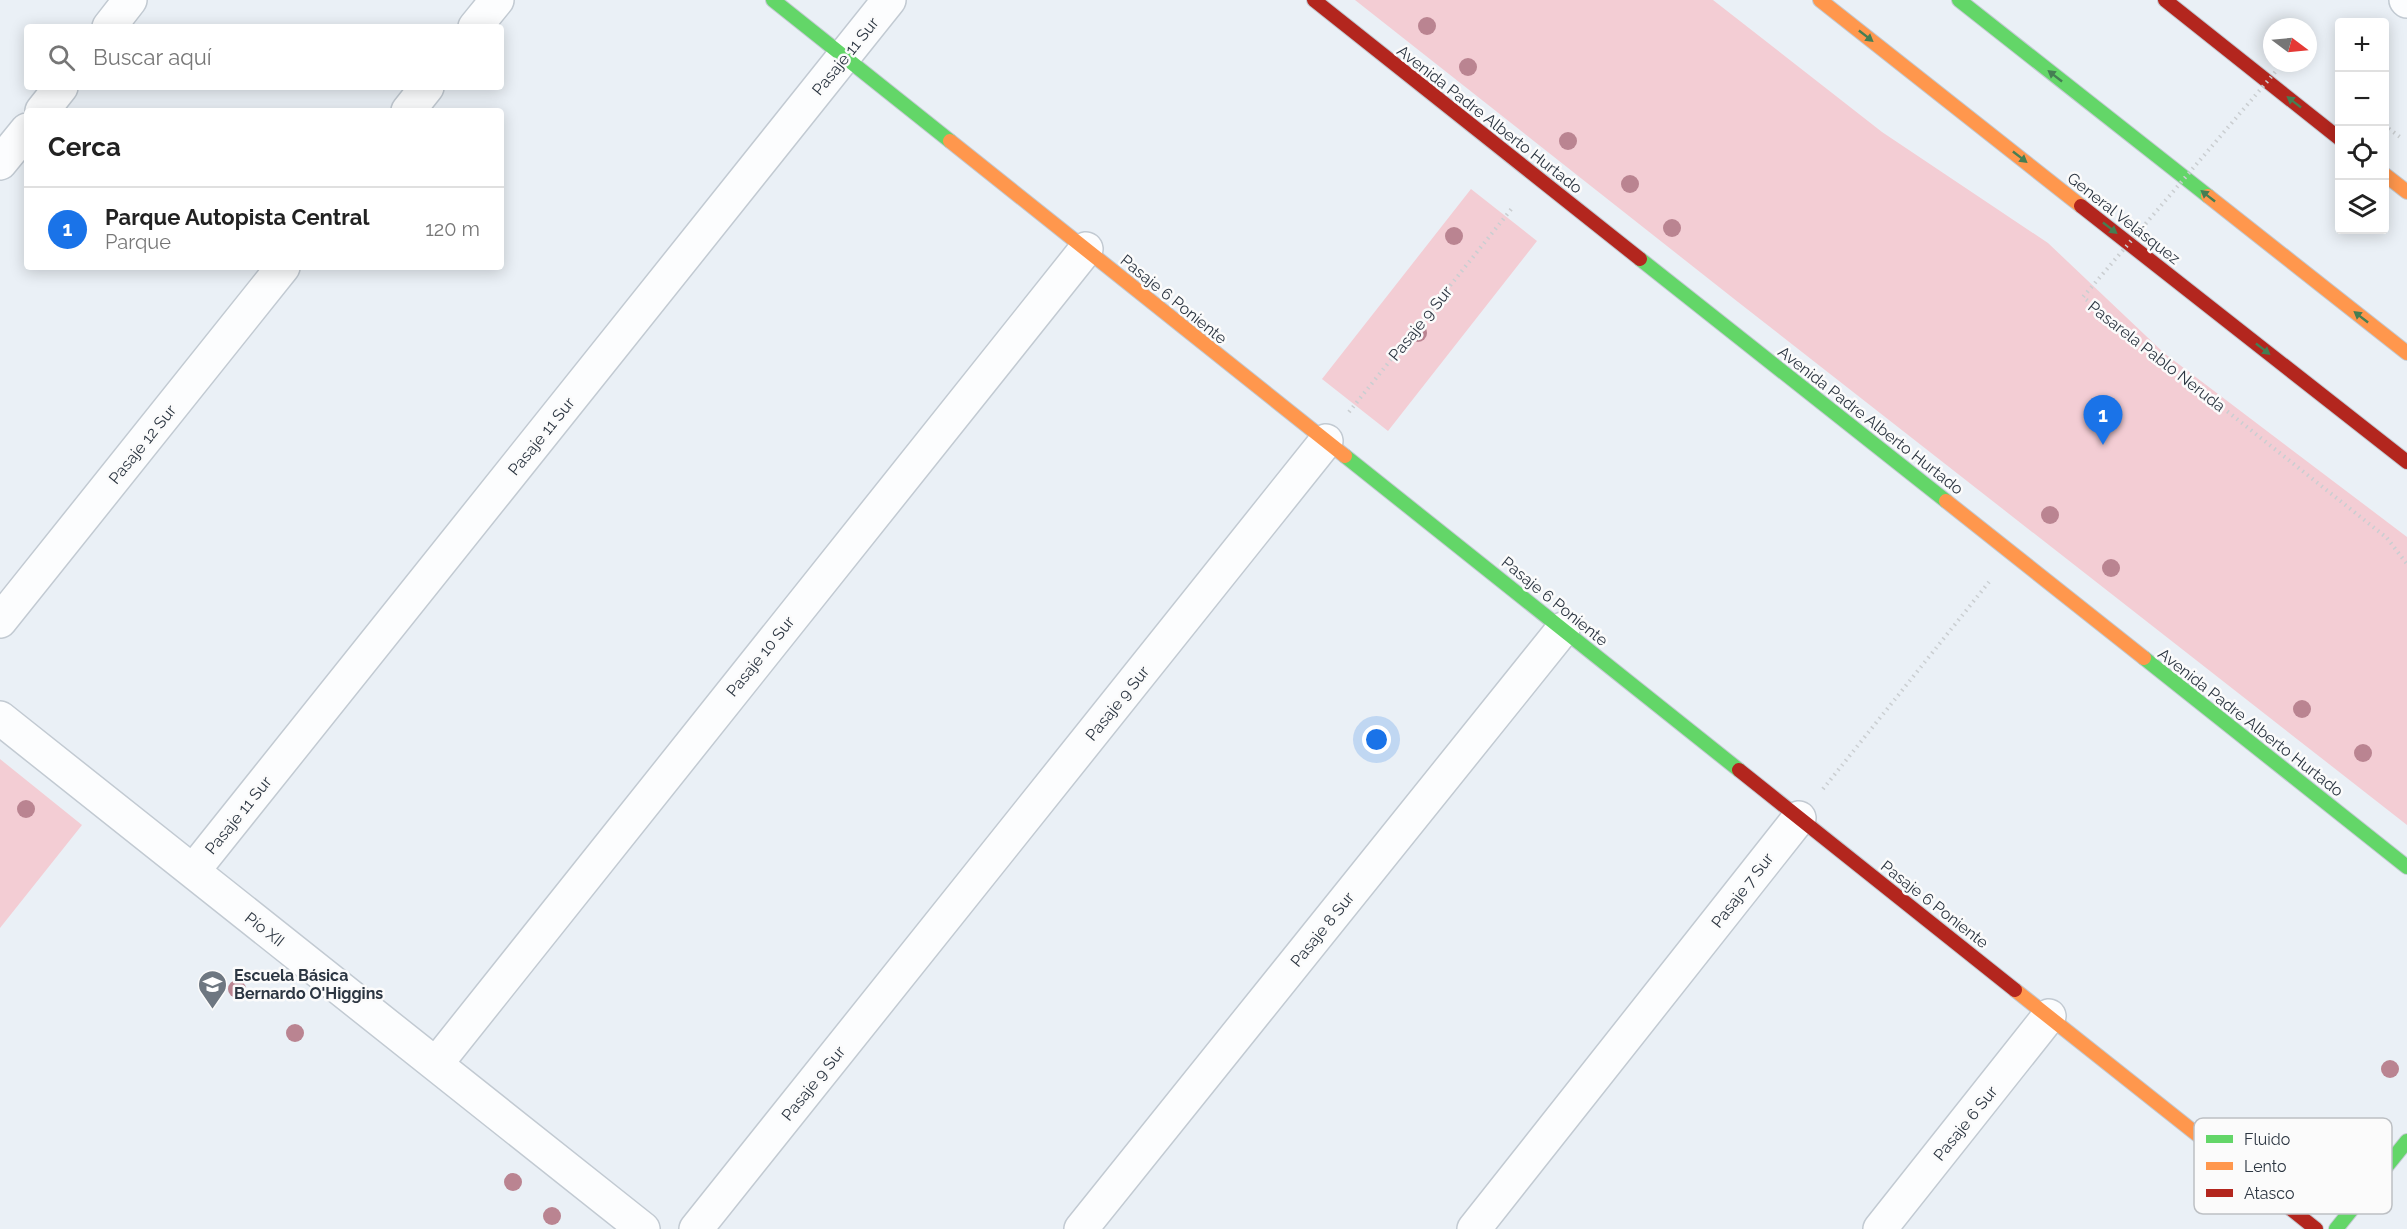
<!DOCTYPE html>
<html lang="es">
<head>
<meta charset="utf-8">
<style>
	:root { --surface:#fff; --page:#f2f2f2; --text:#222; --muted:#767676; --line:#e0e0e0; --accent:#1a73e8 }
	body { margin:0; font-family:Raleway,sans-serif; background:var(--page); color:var(--text) }
	.controls { position:absolute; right:18px; top:18px; display:grid; overflow:hidden; border-radius:6px; box-shadow:0 3px 15px #0003 }
	.controls button { width:54px; height:54px; display:grid; place-items:center; padding:0; border:0; border-bottom:2px solid var(--line); background:var(--surface); color:var(--text); font:30px sans-serif }
	.compass { position:absolute; left:2263px; top:18px; width:54px; height:54px; border-radius:50%; background:var(--surface); box-shadow:0 3px 15px #0003; rotate:106deg }
	.you { position:absolute; left:1377px; top:740px; width:21px; height:21px; margin:-15px; border:4px solid #fff; border-radius:50%; background:#1a73e8; box-shadow:0 0 0 9px #1a73e833 }
	.badge { display:grid; place-items:center; width:39px; height:39px; border-radius:50%; background:var(--accent); color:#fff; font-size:20px; font-weight:700 }
	.pin { position:absolute; translate:-50% -50px; filter:drop-shadow(0 2px 3px #0008) }
	.pin::after { content:''; position:absolute; top:32px; width:21px; height:18px; background:inherit; clip-path:polygon(0 0,100% 0,50% 100%) }
	.list { margin:0; padding:0; list-style:none }
	h2 { display:flex; justify-content:space-between; align-items:center; height:78px; margin:0; padding:0 24px; font-size:26px }
	h2 small { font-size:20px; font-weight:400; color:var(--muted) }
	.list li { display:grid; grid-template-columns:39px 1fr auto; gap:18px; align-items:center; box-sizing:border-box; height:84px; padding:0 24px; border-top:2px solid var(--line) }
	.list b { display:block; font-size:22px; white-space:nowrap }
	.list p { margin:0; font-size:20px; white-space:nowrap; color:var(--muted) }
	.list em { font-size:20px; font-style:normal; color:var(--muted) }
	.icon { flex:none; width:33px; height:33px; fill:none; stroke:currentColor; stroke-width:2; stroke-linecap:round; stroke-linejoin:round }
	.map { position:relative; flex:none; width:2407px; height:1229px; overflow:hidden }
	.search { position:absolute; background:var(--surface); box-shadow:0 3px 15px #0003; left:24px; top:24px; width:480px; height:66px; display:flex; align-items:center; gap:15px; box-sizing:border-box; padding:0 21px; border-radius:6px; color:var(--muted); font-size:22px }
	.panel { position:absolute; background:var(--surface); box-shadow:0 3px 15px #0003; left:24px; top:108px; width:480px; height:162px; border-radius:6px }
	.map>svg:first-child { display:block }
	.green { fill:#f3cdd4 }
	.lines { fill:none; stroke-linecap:round; stroke-linejoin:round }
	.street-casing { stroke:#c2cad2; stroke-width:36 }
	.fast-casing { stroke:#c2cad2; stroke-width:16 }
	.slow-casing { stroke:#c2cad2; stroke-width:16 }
	.jam-casing { stroke:#c2cad2; stroke-width:16 }
	.path { stroke:#caced1; stroke-width:4; stroke-dasharray:1.5 4.5; stroke-linecap:butt }
	.street { stroke:#fcfdfe; stroke-width:33 }
	.fast { stroke:#63d668; stroke-width:14 }
	.slow { stroke:#ff974d; stroke-width:14 }
	.jam { stroke:#b3261e; stroke-width:14 }
	.path-bridge { stroke:#caced1; stroke-width:4; stroke-dasharray:1.5 4.5; stroke-linecap:butt }
	.tree { fill:#ba8491 }
	.oneway { fill:#457e53 }
	.labels { text-anchor:middle; stroke-width:5; stroke-linejoin:round; paint-order:stroke }
	.street-label { font-size:16px; fill:#2c3642; stroke:#fbfbfb }
	.poi-label { font-size:16px; font-weight:bold; fill:#2c3642; stroke:#fbfbfb; text-anchor:start }
	.key { fill:#fbfbfb; stroke:#bdc0c4; stroke-width:1.5 }
	.key-label { font-size:16px; fill:#2c3642 }
</style>
</head>
<body>
<div class="map">
<svg width="2407" height="1229" viewBox="0 0 2407 1229">
	<rect width="100%" height="100%" fill="#eaf0f6"/>
	<!-- green -->
	<path class="green" d="M1355 0H1713L1882 132 2048 243 2164 353 2407 537V825L1738 302Z
		M1471 189 1537 241 1388 431 1322 379Z
		M0 759 82 825 0 928Z"/>
	<g class="lines">
		<defs>
			<path id="street" d="M2406 0 2407 1
				M109 27 130 0
				M475 27 497 0
				M42 111 61 87
				M408 111 427 87
				M0 163 27 130
				M0 621 283 267
				M0 718 643 1229
				M193 871 889 0
				M436 1064 1086 249
				M696 1229 1326 441
				M1081 1229 1563 629
				M1474 1229 1799 818
				M1880 1229 2049 1016"/>
			<path id="fast" d="M773 0 950 141
				M1959 0 2208 196
				M1640 259 1946 501
				M1345 456 1739 770
				M2144 658 2407 867
				M2336 1229 2407 1141"/>
			<path id="slow" d="M1820 0 2081 206
				M950 141 1345 456
				M2384 174 2407 192
				M2208 196 2407 353
				M1946 501 2144 658
				M2015 990 2252 1178"/>
			<path id="jam" d="M1314 0 1640 259
				M2165 0 2340 139
				M2081 206 2407 462
				M1739 770 2015 990
				M2252 1178 2316 1229"/>
		</defs>
		<!-- street casing -->
		<use href="#street" class="street-casing"/>
		<!-- fast casing -->
		<use href="#fast" class="fast-casing"/>
		<!-- slow casing -->
		<use href="#slow" class="slow-casing"/>
		<!-- jam casing -->
		<use href="#jam" class="jam-casing"/>
		<!-- path -->
		<path class="path" d="M2384 125 2400 137
			M1349 412 1513 207
			M2387 538 2407 564
			M1823 789 1989 582"/>
		<!-- street -->
		<use href="#street" class="street"/>
		<!-- fast -->
		<use href="#fast" class="fast"/>
		<!-- slow -->
		<use href="#slow" class="slow"/>
		<!-- jam -->
		<use href="#jam" class="jam"/>
		<!-- path-bridge -->
		<path class="path-bridge" d="M2283 63 2083 297 2387 538"/>
	</g>
	<!-- trees -->
	<g class="tree">
		<circle cx="1427" cy="26" r="9"/>
		<circle cx="1468" cy="67" r="9"/>
		<circle cx="1568" cy="141" r="9"/>
		<circle cx="1630" cy="184" r="9"/>
		<circle cx="1672" cy="228" r="9"/>
		<circle cx="1454" cy="236" r="9"/>
		<circle cx="1418" cy="333" r="9"/>
		<circle cx="2050" cy="515" r="9"/>
		<circle cx="2111" cy="568" r="9"/>
		<circle cx="2302" cy="709" r="9"/>
		<circle cx="2363" cy="753" r="9"/>
		<circle cx="26" cy="809" r="9"/>
		<circle cx="237" cy="989" r="9"/>
		<circle cx="295" cy="1033" r="9"/>
		<circle cx="2390" cy="1069" r="9"/>
		<circle cx="513" cy="1182" r="9"/>
		<circle cx="552" cy="1216" r="9"/>
	</g>
	<!-- one-way arrows -->
	<defs><path id="oneway-solid" d="M-6-.8H1V-3.2L6.5 0L1 3.2V.8H-6Z" transform="scale(1.5)"/></defs>
	<g class="oneway">
		<use href="#oneway-solid" transform="translate(1866 36) rotate(38)"/>
		<use href="#oneway-solid" transform="translate(2055 76) rotate(-142)"/>
		<use href="#oneway-solid" transform="translate(2294 102) rotate(-142)"/>
		<use href="#oneway-solid" transform="translate(2020 157) rotate(38)"/>
		<use href="#oneway-solid" transform="translate(2208 196) rotate(-142)"/>
		<use href="#oneway-solid" transform="translate(2110 228) rotate(38)"/>
		<use href="#oneway-solid" transform="translate(2361 317) rotate(-142)"/>
		<use href="#oneway-solid" transform="translate(2263 349) rotate(38)"/>
	</g>
	<!-- icons -->
	<defs>
		<symbol id="school-pin" viewBox="-11 -11 22 30"><path d="M0 17L-7.5 6A9.5 9.5 0 1 1 7.5 6Z" fill="#6e7781" stroke="#fbfbfb"/><path d="M0-5L7-2L0 1L-7-2ZM-4 1L0 2.5L4 1V4Q0 6-4 4Z" fill="#fff"/></symbol>
	</defs>
	<g fill-rule="evenodd">
		<use href="#school-pin" x="196" y="968" width="33" height="45"/>
	</g>
	<g class="labels">
		<!-- street labels -->
		<g class="street-label">
			<text transform="translate(845 56) rotate(-51)" y="6">Pasaje 11 Sur</text>
			<text transform="translate(1490 119) rotate(38)" y="6">Avenida Padre Alberto Hurtado</text>
			<text transform="translate(2124 218) rotate(38)" y="6">General Velásquez</text>
			<text transform="translate(1174 299) rotate(39)" y="6">Pasaje 6 Poniente</text>
			<text transform="translate(1420 323) rotate(-51)" y="6">Pasaje 9 Sur</text>
			<text transform="translate(2157 356) rotate(38)" y="6">Pasarela Pablo Neruda</text>
			<text transform="translate(1871 420) rotate(38)" y="6">Avenida Padre Alberto Hurtado</text>
			<text transform="translate(541 436) rotate(-51)" y="6">Pasaje 11 Sur</text>
			<text transform="translate(142 444) rotate(-51)" y="6">Pasaje 12 Sur</text>
			<text transform="translate(1555 601) rotate(39)" y="6">Pasaje 6 Poniente</text>
			<text transform="translate(760 656) rotate(-51)" y="6">Pasaje 10 Sur</text>
			<text transform="translate(1117 703) rotate(-51)" y="6">Pasaje 9 Sur</text>
			<text transform="translate(2251 722) rotate(38)" y="6">Avenida Padre Alberto Hurtado</text>
			<text transform="translate(238 815) rotate(-51)" y="6">Pasaje 11 Sur</text>
			<text transform="translate(1742 890) rotate(-52)" y="6">Pasaje 7 Sur</text>
			<text transform="translate(1935 904) rotate(38)" y="6">Pasaje 6 Poniente</text>
			<text transform="translate(265 929) rotate(38)" y="6">Pío XII</text>
			<text transform="translate(1322 929) rotate(-51)" y="6">Pasaje 8 Sur</text>
			<text transform="translate(813 1083) rotate(-51)" y="6">Pasaje 9 Sur</text>
			<text transform="translate(1965 1123) rotate(-51)" y="6">Pasaje 6 Sur</text>
		</g>
		<!-- poi labels -->
		<g class="poi-label">
			<text x="234" y="981">Escuela Básica<tspan x="234" dy="18">Bernardo O'Higgins</tspan></text>
		</g>
	</g>
	<!-- legend -->
	<rect x="2194" y="1118" width="198" height="96" rx="9" class="key"/>
	<rect x="2206" y="1135" width="27" height="8" fill="#63d668"/>
	<rect x="2206" y="1162" width="27" height="8" fill="#ff974d"/>
	<rect x="2206" y="1189" width="27" height="8" fill="#b3261e"/>
	<g class="key-label">
		<text x="2244" y="1145">Fluido</text>
		<text x="2244" y="1172">Lento</text>
		<text x="2244" y="1199">Atasco</text>
	</g>
</svg>
<div class="controls">
<button>+</button>
<button>−</button>
<button><svg class="icon" aria-label="locate" viewBox="0 0 24 24"><circle cx="12" cy="12" r="6"/><path d="M12 2v4M12 18v4M2 12h4M18 12h4"/></svg></button>
<button><svg class="icon" aria-label="layers" viewBox="0 0 24 24"><path d="M12 4l9 5-9 5-9-5zM3 14l9 5 9-5"/></svg></button>
</div>
<svg class="compass" viewBox="-18 -18 36 36"><path d="M0-13l5 13h-10z" fill="#e53935"/><path d="M0 13l5-13h-10z" fill="#767676"/></svg>
<div class="you"></div>
<div class="pin badge" style="left:2103px;top:445px">1</div>
<div class="search"><svg class="icon" aria-label="search" viewBox="0 0 24 24"><circle cx="10" cy="10" r="6"/><path d="M15 15l6 6"/></svg>Buscar aquí</div>
<section class="panel">
<h2>Cerca<small></small></h2>
<ul class="list">
<li><span class="badge">1</span><div><b>Parque Autopista Central</b><p>Parque</p></div><em>120 m</em></li>
</ul>
</section>
</div>
</body>
</html>
